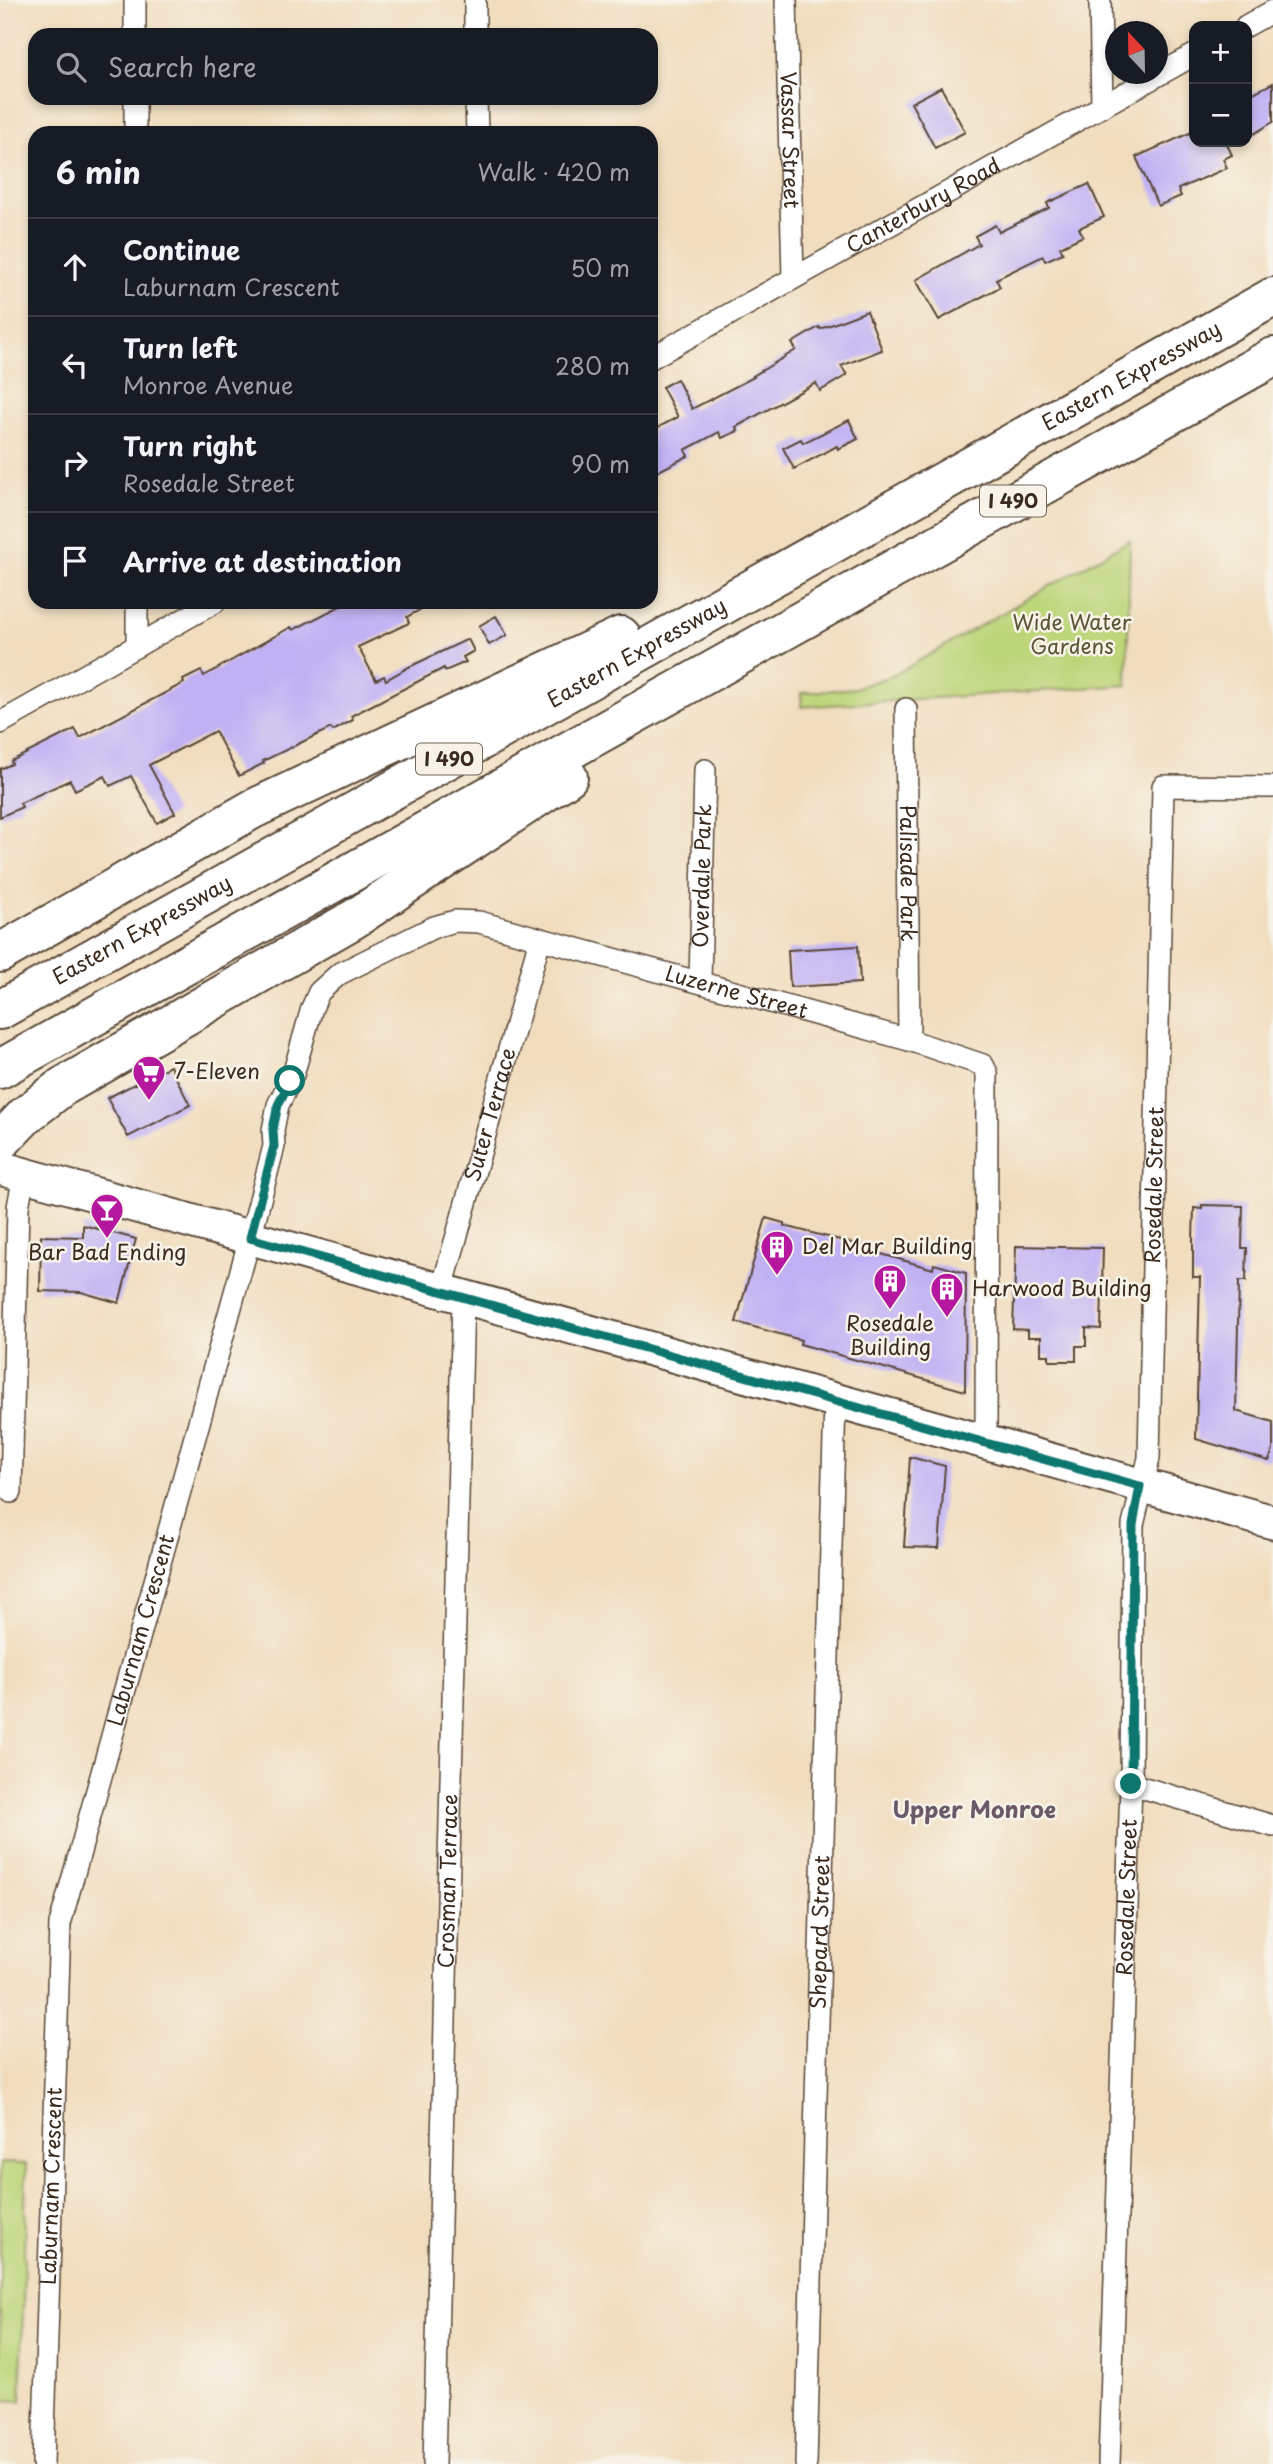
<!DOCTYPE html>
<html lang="en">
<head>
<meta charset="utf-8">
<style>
	:root { --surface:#171b24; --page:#242831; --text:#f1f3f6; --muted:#9ea1a6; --line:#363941 }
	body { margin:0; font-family:"Playpen Sans",sans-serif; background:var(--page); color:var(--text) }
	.controls { position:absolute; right:21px; top:21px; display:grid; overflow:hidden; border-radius:14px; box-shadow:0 4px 10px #0003 }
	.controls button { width:63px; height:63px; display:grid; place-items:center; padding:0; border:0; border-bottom:2px solid var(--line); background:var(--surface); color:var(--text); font:35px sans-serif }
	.compass { position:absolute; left:1105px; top:21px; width:63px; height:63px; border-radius:50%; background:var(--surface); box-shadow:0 4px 10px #0003; rotate:338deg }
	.stop { position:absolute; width:21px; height:21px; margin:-16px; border:5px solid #0f766e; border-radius:50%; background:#fff }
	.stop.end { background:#0f766e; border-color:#fff; box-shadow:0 2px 7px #0008 }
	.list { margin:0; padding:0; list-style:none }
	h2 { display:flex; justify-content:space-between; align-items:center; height:91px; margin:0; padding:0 28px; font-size:30px }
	h2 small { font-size:23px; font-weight:400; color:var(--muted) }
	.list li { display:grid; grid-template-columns:46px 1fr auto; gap:21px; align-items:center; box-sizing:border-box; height:98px; padding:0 28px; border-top:2px solid var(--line) }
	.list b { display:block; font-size:26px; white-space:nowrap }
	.list p { margin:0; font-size:23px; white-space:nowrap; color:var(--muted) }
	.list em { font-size:23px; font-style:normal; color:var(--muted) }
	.icon { flex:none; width:38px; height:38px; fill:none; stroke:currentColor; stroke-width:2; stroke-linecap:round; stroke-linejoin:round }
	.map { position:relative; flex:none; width:1273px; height:2464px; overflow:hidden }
	.search { position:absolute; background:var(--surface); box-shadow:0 4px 10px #0003; left:28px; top:28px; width:630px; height:77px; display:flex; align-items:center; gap:18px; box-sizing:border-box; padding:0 24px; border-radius:21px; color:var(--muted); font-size:26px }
	.panel { position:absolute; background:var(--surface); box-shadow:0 4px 10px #0003; left:28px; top:126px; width:630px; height:483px; border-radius:21px }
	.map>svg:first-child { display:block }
	.green { fill:#bdd67a; stroke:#7c804c; stroke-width:2 }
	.building { fill:#c0b1f4 }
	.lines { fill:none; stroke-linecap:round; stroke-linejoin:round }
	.street-casing { stroke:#564536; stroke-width:24 }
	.primary-casing { stroke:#564536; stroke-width:37 }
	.highway-casing { stroke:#564536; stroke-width:42 }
	.street { stroke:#fff; stroke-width:21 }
	.primary { stroke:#fff; stroke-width:33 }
	.highway { stroke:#fff; stroke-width:38 }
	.route { stroke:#0f766e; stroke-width:9 }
	.labels { text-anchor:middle; stroke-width:5; stroke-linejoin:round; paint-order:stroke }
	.shield { fill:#f7f3e8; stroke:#73665b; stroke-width:2 }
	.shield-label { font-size:19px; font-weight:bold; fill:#3b2a1e }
	.street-label { font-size:21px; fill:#3b2a1e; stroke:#f7f3e8 }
	.park-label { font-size:21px; fill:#5c5535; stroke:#f7f3e8 }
	.poi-label { font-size:21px; fill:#3b2a1e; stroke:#f7f3e8; text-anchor:start }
	.neighbourhood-label { font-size:23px; font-weight:bold; fill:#6a5969; stroke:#f7f3e8 }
</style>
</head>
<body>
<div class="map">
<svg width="1273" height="2464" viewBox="0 0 1273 2464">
	<rect width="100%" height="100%" fill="#f7f3e8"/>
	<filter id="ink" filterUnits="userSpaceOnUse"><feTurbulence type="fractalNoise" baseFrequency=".0143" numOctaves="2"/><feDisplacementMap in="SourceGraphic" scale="14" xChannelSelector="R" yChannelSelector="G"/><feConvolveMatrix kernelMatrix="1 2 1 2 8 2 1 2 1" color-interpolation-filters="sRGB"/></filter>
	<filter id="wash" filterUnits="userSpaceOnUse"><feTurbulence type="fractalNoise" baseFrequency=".00686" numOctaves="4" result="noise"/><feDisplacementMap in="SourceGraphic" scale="28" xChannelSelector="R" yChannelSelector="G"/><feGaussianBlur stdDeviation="1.57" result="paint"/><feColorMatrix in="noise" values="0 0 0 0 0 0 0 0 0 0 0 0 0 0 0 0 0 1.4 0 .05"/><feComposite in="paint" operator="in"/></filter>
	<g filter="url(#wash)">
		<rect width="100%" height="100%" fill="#f1ddbe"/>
		<!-- green -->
		<path class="green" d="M1130 540 1127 685 801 707 802 693 855 688 894 675Z
			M0 2163 26 2164 21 2401 0 2400Z"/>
		<g id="blocks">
			<!-- building -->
			<path class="building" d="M1273 83V122L1247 138V96Z
				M941 87 965 132 935 148 911 103Z
				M1194 131V142H1226L1232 155 1223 159 1227 168 1178 189 1181 196 1158 206 1136 157Z
				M1089 184 1104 217 1079 228 1083 236 1060 247 1063 253 1045 261 1043 256 996 279 1000 287 939 320 916 280 979 244 975 236 995 225 999 232 1049 208 1047 203Z
				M867 311 882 350 841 366 847 375 820 391 816 383 736 427 738 431 722 438 719 432 685 450 688 456 651 475V431L678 417 662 387 677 379 692 409 754 377 753 376 796 350 792 343 819 327 820 329Z
				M849 420 858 439 838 449 837 446 794 469 783 448 801 439 803 443Z
				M348 602H434L407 617 409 623 358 647 376 680 384 676 386 680 409 667 468 639 474 651 463 657 466 662 445 671 444 668 351 716 353 720 333 731 331 728 263 761 264 763 239 776 215 731 149 765 175 813 157 823 131 776 110 786 105 776 75 790 70 780 20 803 22 807 0 817V769L12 764 11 761 75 729 80 738 184 683 183 680 201 671 204 676 291 627 293 630Z
				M496 616 507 635 489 645 479 626Z
				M858 946 860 983 790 987 788 950Z
				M170 1066 190 1105 128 1137 107 1098Z
				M1202 1205 1243 1206 1242 1248H1247L1246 1281H1239L1236 1411 1273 1422V1449L1269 1461 1196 1439 1200 1277H1193V1239L1194 1208 1202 1209Z
				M766 1218 784 1223V1226L872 1248 871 1251 933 1269 934 1264 966 1273 965 1391 800 1344 801 1340 736 1322Z
				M83 1225 136 1239 119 1303 81 1292 40 1291 41 1236 83 1237Z
				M1016 1246 1103 1248 1101 1329 1086 1328V1346H1076V1361H1049V1355H1041V1337H1028V1330L1013 1329Z
				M910 1457 945 1466 939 1548 904 1547Z"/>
		</g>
	</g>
	<g filter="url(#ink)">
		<use href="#blocks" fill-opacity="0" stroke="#564536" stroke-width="2"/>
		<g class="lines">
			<defs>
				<g id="street">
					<path d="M135 0V35"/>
					<path d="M475 0V35"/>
					<path id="s1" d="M786 0 793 278"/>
					<path d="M1100 0 1102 106"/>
					<path d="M1246 26 1273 11"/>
					<path d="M135 98V133"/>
					<path d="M476 98 477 133"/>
					<path id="s2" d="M651 358 1194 55"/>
					<path d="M137 602V646"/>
					<path id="s3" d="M906 709 909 1040"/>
					<path d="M0 723 215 602"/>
					<path id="s4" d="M700 981 705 770"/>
					<path id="s5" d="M441 1292 540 939"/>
					<path d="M11 1492 18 1207 24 1175"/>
					<path d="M1131 1784 1273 1826"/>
					<path id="s6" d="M43 2464 60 1924 250 1238 274 1146 273 1130 278 1105 293 1075 312 1008 319 992 339 974 434 927 455 921 479 922 909 1040 983 1065 987 1073 986 1443"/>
					<path id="s7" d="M434 2464 463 1298"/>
					<path id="s8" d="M806 2464 835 1400"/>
					<path id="s9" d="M1109 2464 1131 1784 1133 1525 1149 1458 1163 786 1273 787"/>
				</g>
				<path id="primary" d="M0 1168 1273 1522"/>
				<g id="highway">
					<path d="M0 953 253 809 621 636"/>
					<path id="s10" d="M0 1010 1273 297"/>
					<path d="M0 1069 1273 357"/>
					<path d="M0 1142 26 1115 62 1087 354 919 568 777"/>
				</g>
			</defs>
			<!-- street casing -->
			<use href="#street" class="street-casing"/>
			<!-- primary casing -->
			<use href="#primary" class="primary-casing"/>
			<!-- highway casing -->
			<use href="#highway" class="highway-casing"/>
			<!-- street -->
			<use href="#street" class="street"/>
			<!-- primary -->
			<use href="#primary" class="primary"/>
			<!-- highway -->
			<use href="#highway" class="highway"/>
		</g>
	</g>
	<g class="lines" filter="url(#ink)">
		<!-- route -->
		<path class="route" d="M290 1081 278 1105 273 1129 274 1146 250 1238 1140 1486 1133 1525 1131 1784"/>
	</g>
	<!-- icons -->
	<defs>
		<symbol id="supermarket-pin" viewBox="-11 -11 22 30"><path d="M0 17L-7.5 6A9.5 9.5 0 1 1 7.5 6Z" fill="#b5179e" stroke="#f7f3e8"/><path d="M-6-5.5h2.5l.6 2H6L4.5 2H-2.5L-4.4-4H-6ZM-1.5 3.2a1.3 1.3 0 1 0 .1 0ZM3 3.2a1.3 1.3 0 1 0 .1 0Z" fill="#fff"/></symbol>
		<symbol id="bar-pin" viewBox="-11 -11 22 30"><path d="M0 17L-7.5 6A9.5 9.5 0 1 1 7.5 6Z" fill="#b5179e" stroke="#f7f3e8"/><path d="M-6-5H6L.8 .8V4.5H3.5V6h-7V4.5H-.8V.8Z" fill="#fff"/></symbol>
		<symbol id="building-pin" viewBox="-11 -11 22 30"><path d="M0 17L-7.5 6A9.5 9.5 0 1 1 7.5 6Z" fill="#b5179e" stroke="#f7f3e8"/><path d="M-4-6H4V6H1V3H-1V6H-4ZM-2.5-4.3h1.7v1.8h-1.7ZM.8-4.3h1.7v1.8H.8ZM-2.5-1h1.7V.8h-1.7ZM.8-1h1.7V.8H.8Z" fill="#fff"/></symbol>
	</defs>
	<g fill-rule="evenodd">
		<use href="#supermarket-pin" x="130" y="1053" width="38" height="52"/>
		<use href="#bar-pin" x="88" y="1191" width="38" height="52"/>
		<use href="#building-pin" x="758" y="1228" width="38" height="52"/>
		<use href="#building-pin" x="871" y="1262" width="38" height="52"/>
		<use href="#building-pin" x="928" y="1270" width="38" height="52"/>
	</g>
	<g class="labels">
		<!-- shield labels -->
		<g class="shield">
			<rect x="980" y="485.5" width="66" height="31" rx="5"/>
			<rect x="416" y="743.5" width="66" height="31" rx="5"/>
		</g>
		<g class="shield-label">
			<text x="1013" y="508">I 490</text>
			<text x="449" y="766">I 490</text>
		</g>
		<!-- street labels -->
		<g class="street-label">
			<text dy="7" stroke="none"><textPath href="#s1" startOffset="140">Vassar Street</textPath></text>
			<text dy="7" stroke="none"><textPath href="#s2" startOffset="312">Canterbury Road</textPath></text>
			<text dy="7" stroke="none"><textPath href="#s10" startOffset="1297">Eastern Expressway</textPath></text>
			<text dy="7" stroke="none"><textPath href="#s10" startOffset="730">Eastern Expressway</textPath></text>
			<text dy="7" stroke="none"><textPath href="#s3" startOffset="164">Palisade Park</textPath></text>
			<text dy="7" stroke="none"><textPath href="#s4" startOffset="105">Overdale Park</textPath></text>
			<text dy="7" stroke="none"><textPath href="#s10" startOffset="163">Eastern Expressway</textPath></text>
			<text dy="7" stroke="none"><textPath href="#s6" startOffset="1955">Luzerne Street</textPath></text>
			<text dy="7" stroke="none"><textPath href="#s5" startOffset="184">Suter Terrace</textPath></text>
			<text dy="7" stroke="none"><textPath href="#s9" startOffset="1281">Rosedale Street</textPath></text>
			<text dy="7" stroke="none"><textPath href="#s6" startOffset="845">Laburnam Crescent</textPath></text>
			<text dy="7" stroke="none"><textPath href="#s7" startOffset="583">Crosman Terrace</textPath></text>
			<text dy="7" stroke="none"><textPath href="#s9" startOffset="567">Rosedale Street</textPath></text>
			<text dy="7" stroke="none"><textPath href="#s8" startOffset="532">Shepard Street</textPath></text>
			<text dy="7" stroke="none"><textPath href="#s6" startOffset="278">Laburnam Crescent</textPath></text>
		</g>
		<!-- park labels -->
		<g class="park-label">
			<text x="1072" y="630">Wide Water<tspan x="1072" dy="24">Gardens</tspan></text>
		</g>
		<!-- poi labels -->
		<g class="poi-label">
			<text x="174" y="1079">7-Eleven</text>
			<text x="802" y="1254">Del Mar Building</text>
			<text x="107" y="1260" text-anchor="middle">Bar Bad Ending</text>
			<text x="972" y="1296">Harwood Building</text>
			<text x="890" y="1331" text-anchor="middle">Rosedale<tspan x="890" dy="24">Building</tspan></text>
		</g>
		<!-- neighbourhood labels -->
		<g class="neighbourhood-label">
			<text x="974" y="1818">Upper Monroe</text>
		</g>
	</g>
</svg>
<div class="controls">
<button>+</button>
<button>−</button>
</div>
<svg class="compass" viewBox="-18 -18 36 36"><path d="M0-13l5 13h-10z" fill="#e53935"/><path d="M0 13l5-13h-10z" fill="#9ea1a6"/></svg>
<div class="stop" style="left:290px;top:1081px"></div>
<div class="stop end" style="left:1131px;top:1784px"></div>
<div class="search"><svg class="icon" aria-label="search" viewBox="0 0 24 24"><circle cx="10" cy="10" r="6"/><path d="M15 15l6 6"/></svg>Search here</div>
<section class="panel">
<h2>6 min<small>Walk · 420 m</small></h2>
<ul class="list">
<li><svg class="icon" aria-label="ahead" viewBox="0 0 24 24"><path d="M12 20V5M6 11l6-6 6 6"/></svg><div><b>Continue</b><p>Laburnam Crescent</p></div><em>50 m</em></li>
<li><svg class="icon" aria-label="left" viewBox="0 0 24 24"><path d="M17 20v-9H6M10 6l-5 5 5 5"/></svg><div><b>Turn left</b><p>Monroe Avenue</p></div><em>280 m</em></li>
<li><svg class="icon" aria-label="right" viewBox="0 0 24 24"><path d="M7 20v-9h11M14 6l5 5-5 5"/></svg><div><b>Turn right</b><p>Rosedale Street</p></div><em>90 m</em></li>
<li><svg class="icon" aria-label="arrive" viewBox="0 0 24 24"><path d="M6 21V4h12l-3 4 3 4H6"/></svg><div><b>Arrive at destination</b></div></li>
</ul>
</section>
</div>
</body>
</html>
